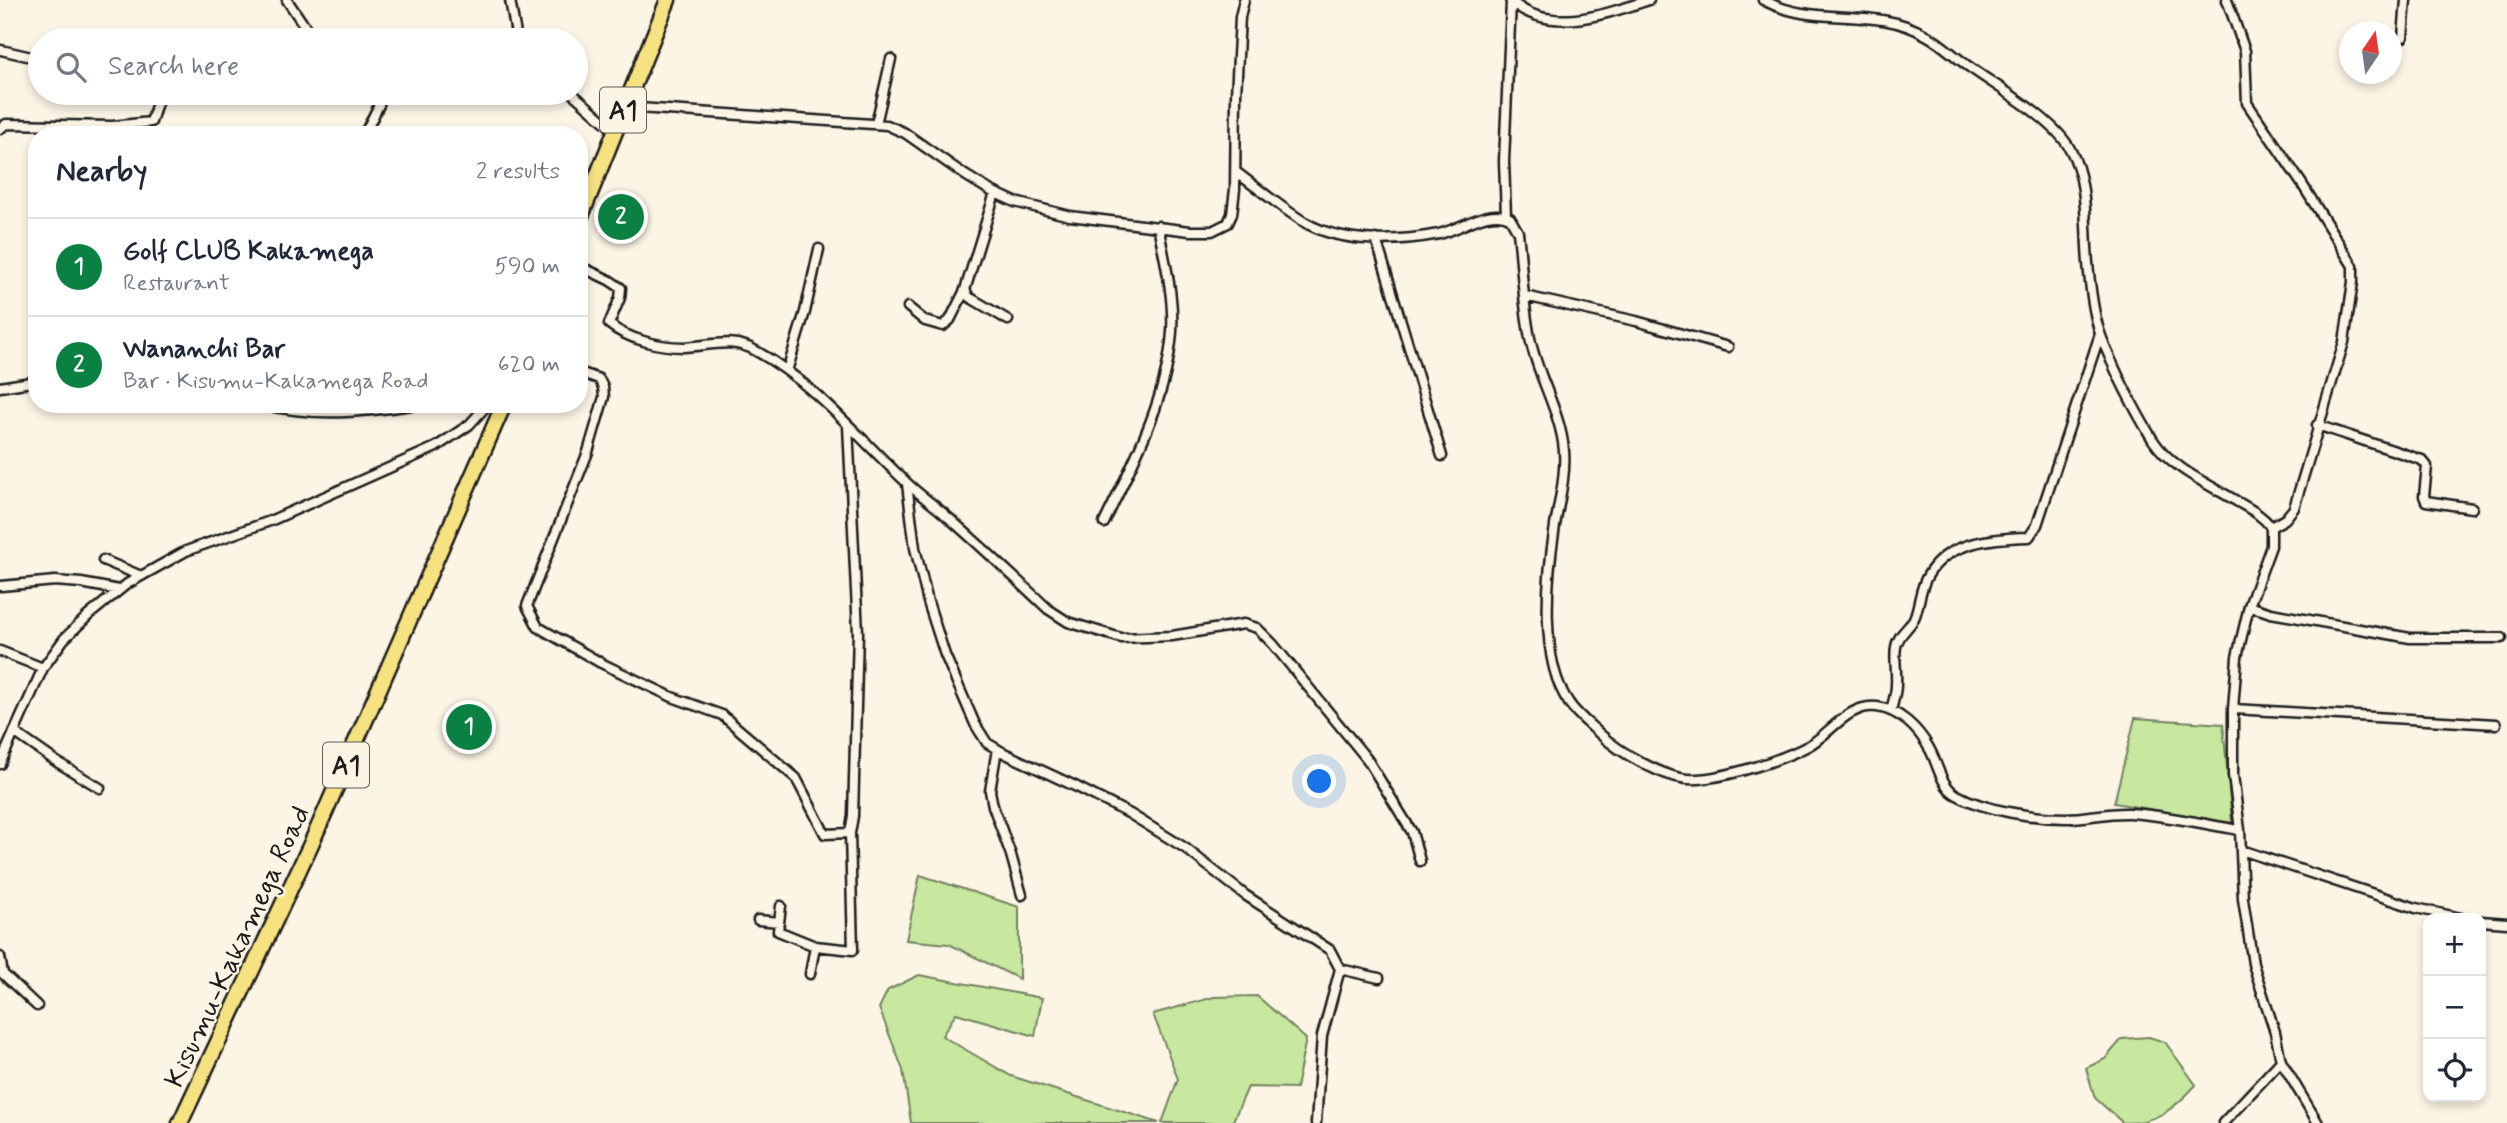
<!DOCTYPE html>
<html lang="en">
<head>
<meta charset="utf-8">
<style>
	:root { --surface:#fff; --page:#f2f2f3; --text:#1f2937; --muted:#747a83; --line:#e0e1e3; --accent:#0b8043 }
	body { margin:0; font-family:Mynerve,sans-serif; background:var(--page); color:var(--text) }
	.controls { position:absolute; right:21px; bottom:21px; display:grid; overflow:hidden; border-radius:14px; box-shadow:0 4px 10px #0003 }
	.controls button { width:63px; height:63px; display:grid; place-items:center; padding:0; border:0; border-bottom:2px solid var(--line); background:var(--surface); color:var(--text); font:35px sans-serif }
	.compass { position:absolute; left:2339px; top:21px; width:63px; height:63px; border-radius:50%; background:var(--surface); box-shadow:0 4px 10px #0003; rotate:13deg }
	.you { position:absolute; left:1320px; top:782px; width:24px; height:24px; margin:-18px; border:5px solid #fff; border-radius:50%; background:#1a73e8; box-shadow:0 0 0 10px #1a73e833 }
	.badge { display:grid; place-items:center; width:46px; height:46px; border-radius:50%; background:var(--accent); color:#fff; font-size:23px; font-weight:700 }
	.pin { position:absolute; translate:-50% -50%; border:4px solid #fff; box-shadow:0 2px 7px #0006 }
	.list { margin:0; padding:0; list-style:none }
	h2 { display:flex; justify-content:space-between; align-items:center; height:91px; margin:0; padding:0 28px; font-size:30px }
	h2 small { font-size:23px; font-weight:400; color:var(--muted) }
	.list li { display:grid; grid-template-columns:46px 1fr auto; gap:21px; align-items:center; box-sizing:border-box; height:98px; padding:0 28px; border-top:2px solid var(--line) }
	.list b { display:block; font-size:26px; white-space:nowrap }
	.list p { margin:0; font-size:23px; white-space:nowrap; color:var(--muted) }
	.list em { font-size:23px; font-style:normal; color:var(--muted) }
	.icon { flex:none; width:38px; height:38px; fill:none; stroke:currentColor; stroke-width:2; stroke-linecap:round; stroke-linejoin:round }
	.map { position:relative; flex:none; width:2507px; height:1123px; overflow:hidden }
	.search { position:absolute; background:var(--surface); box-shadow:0 4px 10px #0003; left:28px; top:28px; width:560px; height:77px; display:flex; align-items:center; gap:18px; box-sizing:border-box; padding:0 24px; border-radius:38px; color:var(--muted); font-size:26px }
	.panel { position:absolute; background:var(--surface); box-shadow:0 4px 10px #0003; left:28px; top:126px; width:560px; height:287px; border-radius:28px }
	.map>svg:first-child { display:block }
	.green { fill:#c8e8a0; stroke:#72825e; stroke-width:2 }
	.lines { fill:none; stroke-linecap:round; stroke-linejoin:round }
	.street-casing { stroke:#1c1c1c; stroke-width:13 }
	.highway-casing { stroke:#1c1c1c; stroke-width:19 }
	.street { stroke:#fcf5e5; stroke-width:8 }
	.highway { stroke:#f7e281; stroke-width:14 }
	.labels { text-anchor:middle; stroke-width:5; stroke-linejoin:round; paint-order:stroke }
	.shield { fill:#fcf5e5; stroke:#5f5d58; stroke-width:2 }
	.shield-label { font-size:26px; font-weight:bold; fill:#1c1c1c }
	.street-label { font-size:28px; fill:#1c1c1c; stroke:#fcf5e5 }
</style>
</head>
<body>
<div class="map">
<svg width="2507" height="1123" viewBox="0 0 2507 1123">
	<rect width="100%" height="100%" fill="#fcf5e5"/>
	<filter id="ink" filterUnits="userSpaceOnUse"><feTurbulence type="fractalNoise" baseFrequency=".0143" numOctaves="2"/><feDisplacementMap in="SourceGraphic" scale="14" xChannelSelector="R" yChannelSelector="G"/><feConvolveMatrix kernelMatrix="1 2 1 2 8 2 1 2 1" color-interpolation-filters="sRGB"/></filter>
	<g filter="url(#ink)">
		<!-- green -->
		<path class="green" d="M2135 718 2223 724 2232 823 2114 803Z
			M920 875 1019 907V979L949 944 906 940Z
			M919 975 1042 998 1035 1036 956 1013 942 1036 1011 1076 1159 1123H911L903 1070 879 1008 888 990Z
			M1257 996 1306 1039 1296 1088 1248 1087 1232 1123H1162L1178 1079 1153 1014 1214 997Z
			M2149 1037 2165 1042 2196 1085C2174 1109 2157 1123 2123 1123L2095 1098 2086 1068 2105 1059 2122 1039Z"/>
		<g class="lines">
			<defs>
				<path id="street" d="M287 0 314 40
					M510 0 517 40
					M1510 0C1548 36 1606 14 1649 0
					M1763 0C1818 29 1872 4 1926 35 1941 43 1954 56 1968 66 1997 87 2054 119 2070 149 2090 185 2084 233 2089 273 2091 293 2094 317 2101 336 2113 368 2135 411 2153 440 2172 469 2209 484 2238 502 2250 509 2262 515 2271 527V546L2249 606 2237 657 2233 709V775L2240 830 2243 899 2253 964 2275 1032 2281 1061 2318 1123
					M2227 0 2245 51 2247 103 2302 184 2353 266V282L2344 342 2294 508 2285 519 2271 527
					M2403 37 2406 0
					M502 40 515 38
					M1 50 40 59
					M382 93 392 95 396 93
					M572 93 615 131
					M624 107 887 125 905 133 965 175 991 191 1015 202 1070 216 1190 231H1212L1228 223 1232 214 1235 189 1236 95 1240 17 1244 0
					M876 124 891 59
					M0 129 6 124 112 126 151 122 160 93
					M364 135 379 105 382 93
					M1236 172C1259 189 1281 208 1306 223 1343 244 1398 242 1439 234 1461 229 1489 207 1510 218L1518 232C1522 267 1523 303 1530 338 1537 376 1561 412 1564 451 1566 475 1559 502 1555 526 1547 576 1539 660 1569 703 1577 715 1589 724 1600 734 1619 752 1662 777 1688 779 1719 781 1781 760 1808 746 1830 734 1849 703 1877 707 1899 710 1918 728 1929 748 1938 763 1940 786 1957 795 1986 811 2034 818 2066 818 2087 818 2108 812 2129 813 2166 815 2203 824 2240 830
					M995 193 965 290 969 297 1008 320
					M1506 216 1504 161 1511 2
					M1376 239 1442 456
					M579 266 609 280 621 288 620 298 609 324C627 339 659 347 684 347 710 346 732 337 756 351 813 382 858 437 905 481 916 492 929 501 942 512 978 543 1013 576 1048 609L1068 622 1121 638 1172 636 1244 624 1257 628 1273 644 1367 759 1412 832 1420 861
					M1525 296 1636 321 1728 347
					M908 307 925 321 943 326 950 320 965 290
					M787 371 805 312 819 249
					M579 372 599 379 603 387 604 397 588 452 527 606 538 627 601 663 672 697 722 715 796 778 825 834 850 833 853 816 858 632 848 426
					M0 387 37 381
					M258 404C318 417 359 413 419 404
					M2317 425 2422 460 2427 466 2424 496 2426 501 2472 508
					M907 484 915 548 928 602 945 655 975 724 987 743 1004 753 1077 787 1130 814 1185 848 1245 895 1330 950 1340 969 1379 978
					M1104 523C1133 463 1167 400 1172 332 1174 296 1165 261 1158 226
					M103 560 141 576
					M1 586 55 581 81 583 119 590
					M2249 606 2271 613 2410 638H2502
					M0 651 43 668
					M2233 709 2496 724
					M1891 711C1893 702 1896 693 1896 685 1897 672 1894 659 1896 647 1898 633 1911 628 1915 616 1920 602 1920 588 1928 575 1948 541 1993 538 2029 537L2037 525 2100 334
					M14 732 57 762 100 788
					M997 749 990 791 993 806 1011 855 1022 895
					M0 764 43 668 64 639 89 615 127 584 186 551 270 521 436 447 469 425 488 404
					M2241 850 2416 908 2461 918
					M781 906 778 931 815 946 853 950 850 833
					M758 920 779 922
					M2481 921 2507 923
					M0 957 3 974 37 1006
					M810 974 815 946
					M1316 1123 1322 1036 1340 969
					M2223 1123 2281 1061"/>
				<path id="highway" d="M579 221 668 0
					M180 1123 311 844 504 404"/>
			</defs>
			<!-- street casing -->
			<use href="#street" class="street-casing"/>
			<!-- highway casing -->
			<use href="#highway" class="highway-casing"/>
			<!-- street -->
			<use href="#street" class="street"/>
			<!-- highway -->
			<use href="#highway" class="highway"/>
		</g>
	</g>
	<g class="labels">
		<!-- shield labels -->
		<g class="shield">
			<rect x="600" y="87.5" width="46" height="45" rx="5"/>
			<rect x="323" y="742.5" width="46" height="45" rx="5"/>
		</g>
		<g class="shield-label">
			<text x="623" y="119">A1</text>
			<text x="346" y="774">A1</text>
		</g>
		<!-- street labels -->
		<g class="street-label">
			<text transform="translate(236 946) rotate(-65)" y="10">Kisumu-Kakamega Road</text>
		</g>
	</g>
</svg>
<div class="controls">
<button>+</button>
<button>−</button>
<button><svg class="icon" aria-label="locate" viewBox="0 0 24 24"><circle cx="12" cy="12" r="6"/><path d="M12 2v4M12 18v4M2 12h4M18 12h4"/></svg></button>
</div>
<svg class="compass" viewBox="-18 -18 36 36"><path d="M0-13l5 13h-10z" fill="#e53935"/><path d="M0 13l5-13h-10z" fill="#747a83"/></svg>
<div class="you"></div>
<div class="pin badge" style="left:469px;top:727px">1</div>
<div class="pin badge" style="left:621px;top:217px">2</div>
<div class="search"><svg class="icon" aria-label="search" viewBox="0 0 24 24"><circle cx="10" cy="10" r="6"/><path d="M15 15l6 6"/></svg>Search here</div>
<section class="panel">
<h2>Nearby<small>2 results</small></h2>
<ul class="list">
<li><span class="badge">1</span><div><b>Golf CLUB Kakamega</b><p>Restaurant</p></div><em>590 m</em></li>
<li><span class="badge">2</span><div><b>Wananchi Bar</b><p>Bar · Kisumu-Kakamega Road</p></div><em>620 m</em></li>
</ul>
</section>
</div>
</body>
</html>
